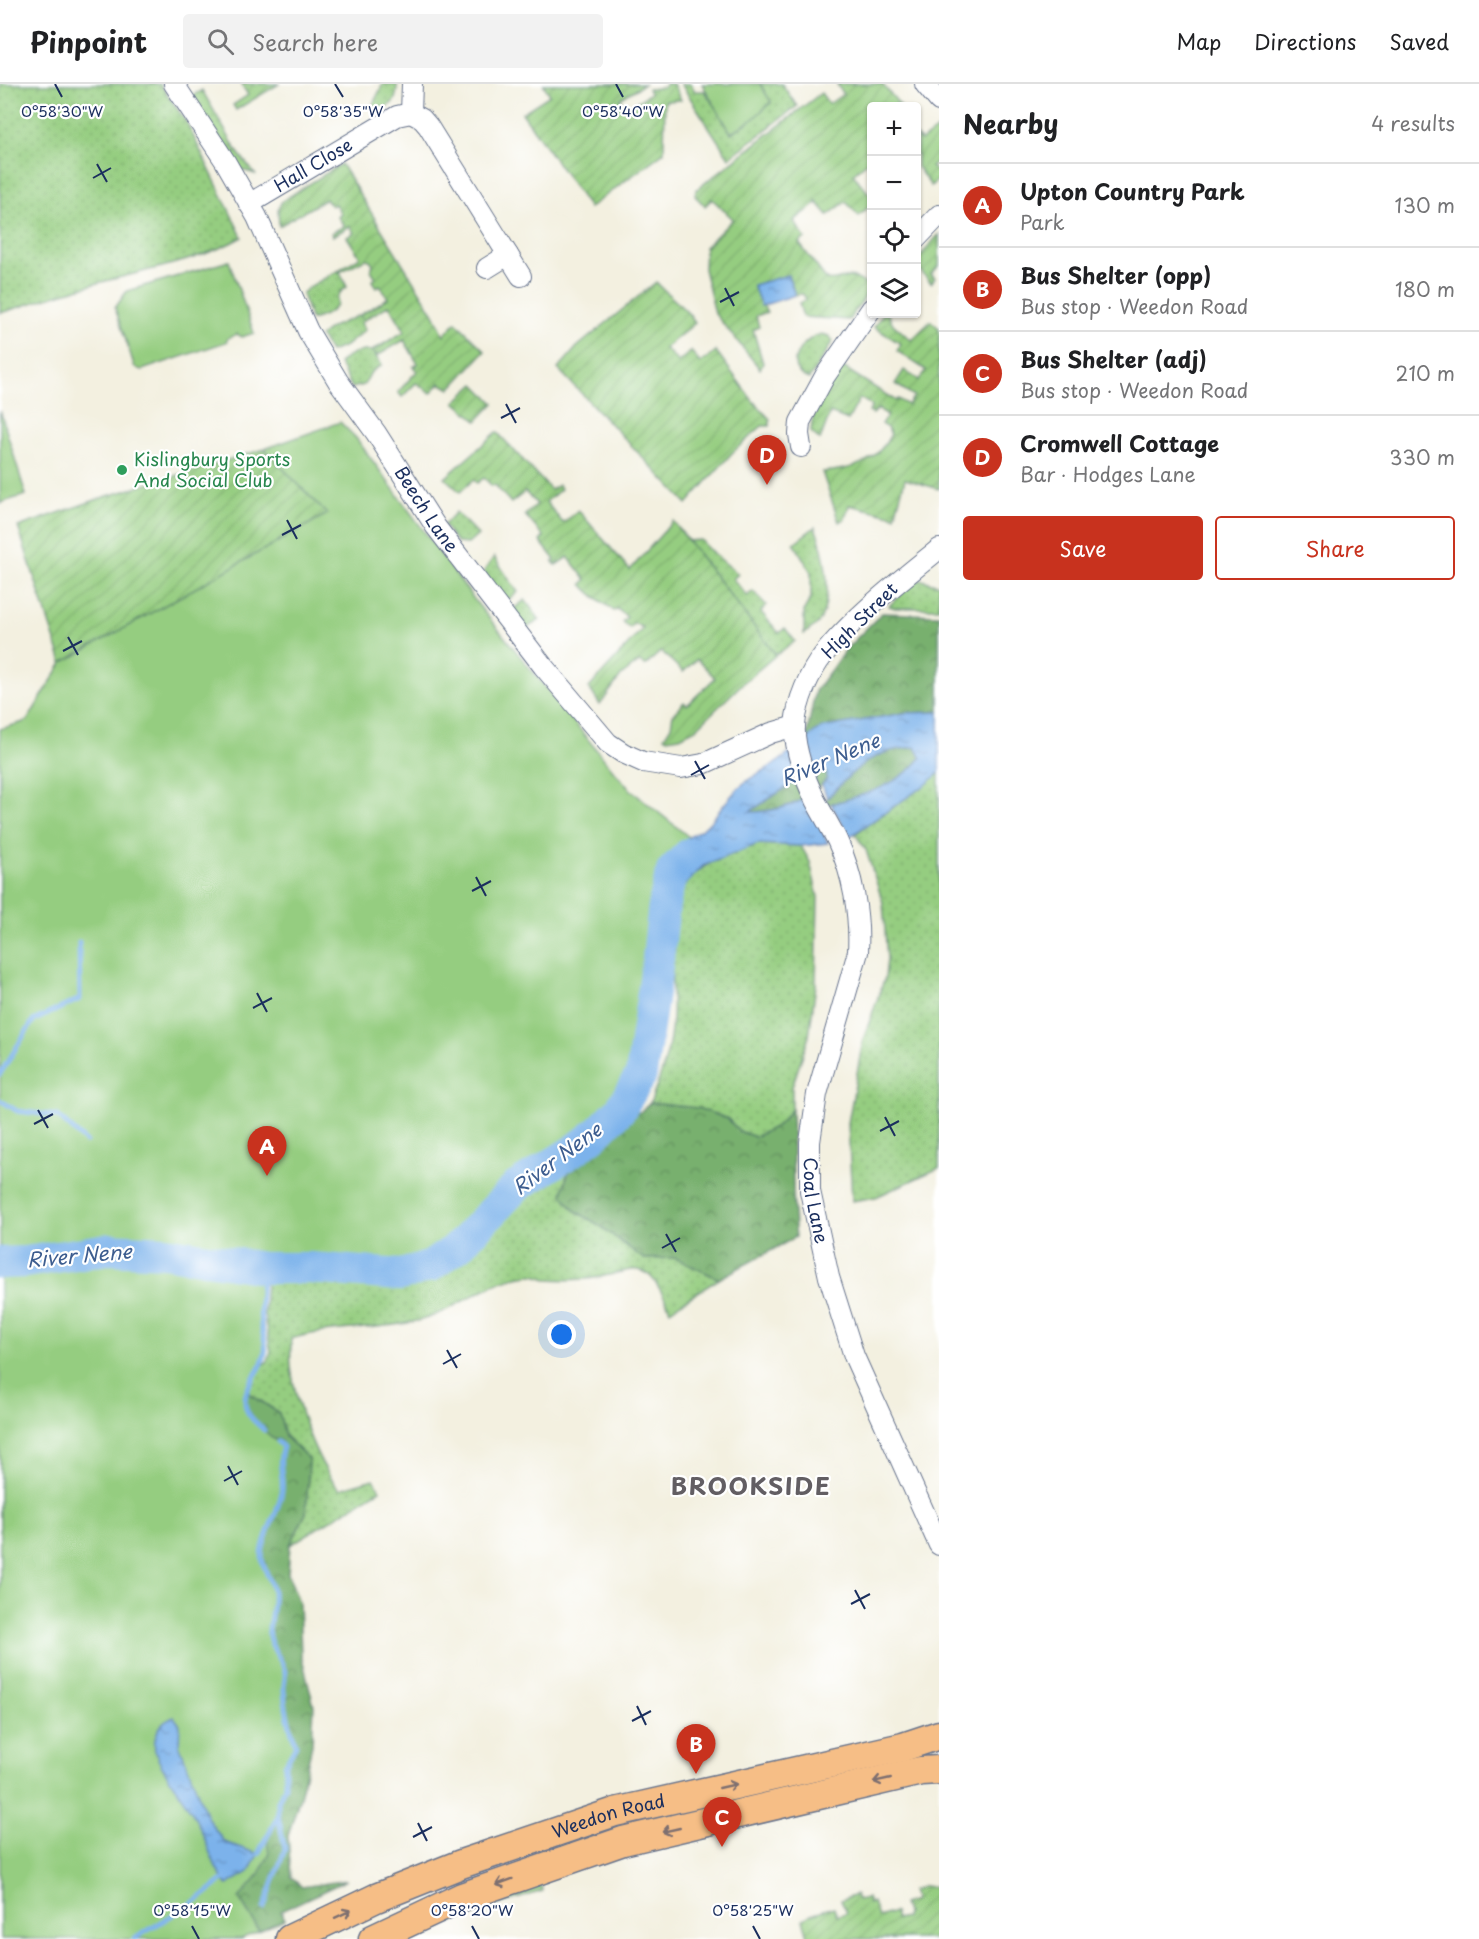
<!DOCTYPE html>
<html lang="en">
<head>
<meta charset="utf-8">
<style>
	:root { --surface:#fff; --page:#f2f2f2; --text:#202124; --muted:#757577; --line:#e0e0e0; --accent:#c8321e }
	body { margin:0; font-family:"Playpen Sans",sans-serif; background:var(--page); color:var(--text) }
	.controls { position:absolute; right:18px; top:18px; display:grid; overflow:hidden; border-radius:6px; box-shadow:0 2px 4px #0004 }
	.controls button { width:54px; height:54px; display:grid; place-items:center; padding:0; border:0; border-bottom:2px solid var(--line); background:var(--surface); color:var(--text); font:30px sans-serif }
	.you { position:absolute; left:562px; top:1251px; width:21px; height:21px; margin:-15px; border:4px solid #fff; border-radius:50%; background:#1a73e8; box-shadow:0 0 0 9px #1a73e833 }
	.badge { display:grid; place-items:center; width:39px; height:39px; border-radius:50%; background:var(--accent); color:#fff; font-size:20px; font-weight:700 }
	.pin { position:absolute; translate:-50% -50px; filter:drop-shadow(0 2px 3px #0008) }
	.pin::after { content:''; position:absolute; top:32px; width:21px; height:18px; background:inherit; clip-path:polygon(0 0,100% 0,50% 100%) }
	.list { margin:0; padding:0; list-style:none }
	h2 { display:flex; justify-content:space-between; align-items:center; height:78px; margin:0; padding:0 24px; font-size:26px }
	h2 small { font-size:20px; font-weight:400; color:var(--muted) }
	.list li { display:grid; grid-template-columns:39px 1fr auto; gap:18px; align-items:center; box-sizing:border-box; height:84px; padding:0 24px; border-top:2px solid var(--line) }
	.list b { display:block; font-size:22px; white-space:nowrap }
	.list p { margin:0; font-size:20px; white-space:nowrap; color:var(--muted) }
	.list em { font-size:20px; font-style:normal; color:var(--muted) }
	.actions { display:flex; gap:12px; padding:18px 24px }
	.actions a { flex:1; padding:14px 0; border:2px solid var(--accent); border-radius:6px; text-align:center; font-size:21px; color:var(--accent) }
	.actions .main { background:var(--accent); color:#fff }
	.icon { flex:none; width:33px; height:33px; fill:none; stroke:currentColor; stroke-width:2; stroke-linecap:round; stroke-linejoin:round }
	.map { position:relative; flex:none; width:939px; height:1855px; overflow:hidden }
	header { display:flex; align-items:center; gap:36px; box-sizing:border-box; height:84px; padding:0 30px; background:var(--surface); border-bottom:2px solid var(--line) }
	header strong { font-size:28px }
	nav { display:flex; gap:33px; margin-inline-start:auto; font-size:21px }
	.search { width:420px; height:54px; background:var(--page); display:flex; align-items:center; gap:15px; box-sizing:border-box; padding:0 21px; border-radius:6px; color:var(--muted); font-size:22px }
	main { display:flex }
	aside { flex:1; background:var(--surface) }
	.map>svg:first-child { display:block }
	.grass { fill:url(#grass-dots); stroke:#587e6f; stroke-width:1.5 }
	.forest { fill:url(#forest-crowns); stroke:#4a7066; stroke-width:1.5 }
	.park { fill:#95cd80; stroke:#587e6f; stroke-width:1.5 }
	.garden { fill:url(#garden-furrows); stroke:#587e6f; stroke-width:1.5 }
	.water { fill:url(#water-ripples); stroke:#4c70a4; stroke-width:1.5 }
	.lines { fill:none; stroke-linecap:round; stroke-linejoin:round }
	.stream { stroke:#7cb2eb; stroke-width:5 }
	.river { stroke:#7cb2eb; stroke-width:32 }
	.minor-casing { stroke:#67738c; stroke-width:22 }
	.highway-casing { stroke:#67738c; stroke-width:31 }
	.minor { stroke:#fff; stroke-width:20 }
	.highway { stroke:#f6be86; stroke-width:28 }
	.oneway { stroke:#7e6f70 }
	.ticks { fill:none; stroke:#1b2f5e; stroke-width:2 }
	.leisure-dot { fill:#2e9e5b; stroke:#fff; stroke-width:2 }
	.labels { text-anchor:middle; stroke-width:4.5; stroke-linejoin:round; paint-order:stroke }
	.street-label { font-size:18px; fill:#1b2f5e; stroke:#fff }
	.leisure-label { font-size:18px; fill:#27864d; stroke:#fff; text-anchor:start }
	.water-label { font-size:20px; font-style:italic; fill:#3d5d8f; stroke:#fff }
	.district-label { font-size:24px; font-weight:bold; letter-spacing:1.5px; fill:#625e63; stroke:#fff }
	.ticks-label { font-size:15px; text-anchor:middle; fill:#1b2f5e; stroke:#fff; stroke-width:4.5; stroke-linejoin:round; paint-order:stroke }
</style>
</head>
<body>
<header>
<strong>Pinpoint</strong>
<div class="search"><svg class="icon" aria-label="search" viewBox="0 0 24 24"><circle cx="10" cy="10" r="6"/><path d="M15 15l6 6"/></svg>Search here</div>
<nav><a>Map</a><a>Directions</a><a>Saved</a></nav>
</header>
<main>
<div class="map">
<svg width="939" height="1855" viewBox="0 0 939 1855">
	<defs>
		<pattern id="grass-dots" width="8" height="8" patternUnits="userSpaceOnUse" patternTransform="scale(1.5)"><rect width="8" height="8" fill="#95cd80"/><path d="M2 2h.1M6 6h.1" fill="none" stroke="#80b071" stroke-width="1.8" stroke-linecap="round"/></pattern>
		<pattern id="forest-crowns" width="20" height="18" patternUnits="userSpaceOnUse" patternTransform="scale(1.5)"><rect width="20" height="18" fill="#78b06e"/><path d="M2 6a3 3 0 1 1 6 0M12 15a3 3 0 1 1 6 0" fill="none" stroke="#62905e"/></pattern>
		<pattern id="garden-furrows" width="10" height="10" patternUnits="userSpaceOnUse" patternTransform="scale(1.5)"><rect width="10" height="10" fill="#95cd80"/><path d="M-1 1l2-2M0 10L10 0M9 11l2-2" fill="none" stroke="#80b071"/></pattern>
		<pattern id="water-ripples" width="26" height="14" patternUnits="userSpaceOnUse" patternTransform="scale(1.5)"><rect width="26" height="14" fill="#7cb2eb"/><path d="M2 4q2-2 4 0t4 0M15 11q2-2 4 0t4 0" fill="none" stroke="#6591c2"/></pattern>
	</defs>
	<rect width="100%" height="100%" fill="#fff"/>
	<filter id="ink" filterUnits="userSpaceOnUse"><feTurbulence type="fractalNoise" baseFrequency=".0167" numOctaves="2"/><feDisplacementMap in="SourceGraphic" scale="12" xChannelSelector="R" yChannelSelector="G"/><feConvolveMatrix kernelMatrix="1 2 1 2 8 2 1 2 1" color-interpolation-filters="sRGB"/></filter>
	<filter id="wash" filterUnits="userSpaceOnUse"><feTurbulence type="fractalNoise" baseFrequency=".008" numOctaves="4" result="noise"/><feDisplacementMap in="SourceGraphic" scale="24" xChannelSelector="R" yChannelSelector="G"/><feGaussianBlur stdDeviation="1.35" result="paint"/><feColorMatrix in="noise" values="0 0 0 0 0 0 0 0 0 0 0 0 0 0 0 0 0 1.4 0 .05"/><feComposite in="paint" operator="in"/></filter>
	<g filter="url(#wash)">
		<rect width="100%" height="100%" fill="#f3f0e0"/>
		<!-- grass -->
		<path class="grass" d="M0 0H160L187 39 242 153C198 178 149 185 102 198 67 207 34 219 0 229Z
			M383 0H397C397 19 393 20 377 28L372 22Z
			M681 0H691L695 7H705L731 49 771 19 760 0H782L797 22 729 74Z
			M202 6 237 67 255 90 242 86 236 79 190 13Z
			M337 187 340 188 347 203C340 207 336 213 337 221 330 230 322 233 311 236L302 210 309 203Z
			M360 231 363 237 361 239 365 246 346 262 330 268 320 252 332 243Z
			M821 250 829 252 833 257 809 295C781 285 800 256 821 250Z
			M364 267H372L382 281 371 288 364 301 352 304 339 279 353 269Z
			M456 428 478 451 468 460 457 459 444 441Z
			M815 443C825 468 833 509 821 535 818 541 809 546 804 550V526L811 514V488L794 459Z
			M701 456C711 470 725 478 738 490L733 495 747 512 753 507 766 521 761 528 779 549 785 544 795 557 776 571 688 457Z
			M494 473 518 508 505 518 484 492V487Z
			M922 496 939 501V524H895L889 522 913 498Z
			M525 516 540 536 525 545 511 527Z
			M939 689V1084L876 1113 852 1117 848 1039 863 956 885 893 887 875 883 819 866 766 855 750 928 699Z
			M758 760 801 762 810 778 818 813 816 901 809 952 792 1003V1025L778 1041 755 1053 739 1047 728 1035 703 1026 650 1019C661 992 671 964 672 934 674 904 666 829 681 806 698 779 730 769 758 760Z
			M576 1076 566 1093 574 1126 599 1141 644 1175 675 1174 719 1195 670 1226C644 1163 632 1192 584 1195 572 1196 560 1196 547 1195 542 1194 535 1190 530 1191 488 1194 456 1228 417 1237 375 1247 332 1242 291 1255 291 1264 290 1274 291 1283 296 1322 315 1375 339 1405L374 1395 380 1406 290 1461 306 1429 309 1375 285 1352 279 1329 246 1307 0 1197 261 1225 266 1267 263 1281 268 1277 271 1267 264 1231 266 1198 271 1194 294 1196 308 1193 375 1197 409 1196 439 1184 479 1151 525 1105Z
			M529 1800 541 1802 543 1807 487 1824 412 1855H391Z"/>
		<!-- forest -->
		<path class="forest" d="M882 529 939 531V628L904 629 822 644 806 655 815 607 847 564Z
			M915 663 921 674C898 703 856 715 821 722 839 701 859 677 887 668 895 665 906 664 915 663Z
			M823 686 827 689V695C806 721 779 726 747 729L799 695Z
			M650 1019 698 1024 728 1035 739 1047 755 1053 778 1041 792 1025C794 1068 791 1110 796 1153L719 1195 675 1174 644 1175 599 1141 574 1126 562 1110C570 1073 579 1077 603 1054 610 1046 618 1037 625 1029L640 1028Z
			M245 1307 279 1329 285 1352 309 1375 306 1429 290 1461 288 1490 299 1518 301 1570 314 1622 312 1661 301 1709 288 1752 291 1793 302 1803 347 1796 281 1827 285 1835 259 1847 239 1814 257 1793 245 1367Z"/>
		<!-- park -->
		<path class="park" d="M702 0H760L771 18 752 36 731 49Z
			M229 177 254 249 242 253 237 250 228 254 226 258 142 286 135 284 115 224 127 207Z
			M0 326 26 411 0 419Z
			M340 338 356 354 476 518 613 686 632 707 689 753 668 771 658 790 651 828 641 991 620 1026 597 1049 576 1065 516 1103 458 1163 431 1182 401 1191 324 1185 263 1184C261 1203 259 1221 261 1240 262 1249 266 1258 266 1267 265 1279 258 1287 252 1296 233 1327 262 1344 283 1363 277 1378 284 1392 282 1407 279 1427 267 1444 263 1464 259 1482 270 1490 273 1507 275 1523 268 1537 269 1552 271 1566 284 1576 285 1589 286 1595 283 1601 284 1607 285 1626 290 1644 296 1661L285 1681V1702L278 1717V1732L267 1755 269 1771 257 1793 239 1814 259 1847 241 1855H0V645L27 637 62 579 326 430 264 365Z"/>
		<!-- garden -->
		<path class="garden" d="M241 0H279L236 26 233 21 248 11Z
			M543 0H644L620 15 626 25 650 9 648 5 665 3V0H673L681 16 665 17 664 68 589 124 522 29 550 11Z
			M837 0H882L901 22H872L871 74 853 90 871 112V121L859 132 846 118 828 131 816 117V120L794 137 805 154 799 159 827 196C835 198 840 194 848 193 857 193 864 199 871 204L849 236 803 233 799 219 806 216 803 210 795 211 788 191 761 221 764 222 767 228 756 232 759 243 753 246 763 279 760 285 715 230 704 185 705 163 733 135 712 115 705 122 695 112 696 106 821 9 829 20 843 10Z
			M939 44V75L931 83 939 89V94L931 102 917 83V52L921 57Z
			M341 80 434 230 444 251 456 238 485 267 450 305 440 299 431 309 416 299 402 313 398 308 417 287 413 283 418 280 404 256 377 272 372 267 405 247 389 221 363 237 360 231 388 214 380 201 376 203 372 197 376 194 371 186 373 180 370 176 365 175 340 188 337 187 360 173 347 153 354 149 350 142 333 152 331 149 344 142 338 133 341 130 335 120 331 122 326 115 279 142 278 125 282 117Z
			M939 150V182L931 190 935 194 931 199 917 183V176Z
			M656 198 689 230 695 239 665 264 678 278 691 267 700 279 716 267 753 317 770 335V342H762L732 369 687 420 558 285 577 263Z
			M883 230H888L893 240 911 256 931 237 939 244V405L905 395 895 432 849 421 845 435 839 438 822 388C851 386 877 379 891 350L887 344 881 340 888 331 878 325 873 330 869 328 872 322 860 314 848 336 830 329 820 356 811 348C811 324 829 302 843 283L896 317 898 315 908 321 914 312 895 300 904 286 919 296 926 286 897 267 901 260 874 243Z
			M475 300 494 319 477 337 455 318Z
			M497 348 551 406 558 401 561 405 546 418 563 439 578 426 630 486 673 437 776 571 743 599 696 645 680 653 667 655 664 653 671 642 673 630 684 618 687 621 715 594 697 575 683 588 661 567 646 581 639 578 621 592 600 621 589 604 643 544 634 539 630 544 622 538 627 533 617 525 614 527C603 518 591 512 582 500L586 496 568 473 556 481 553 478 555 476 540 457 544 453 525 431 537 420 525 408 511 419 495 401 492 402 484 394 477 399 473 396 460 408 445 394Z
			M264 365 327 430 62 579 18 443 104 413Z
			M924 1802 939 1804V1855H809L803 1836 811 1830 834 1823 837 1832 846 1829 841 1816 856 1811 858 1816 867 1814 869 1820 873 1818 878 1833 894 1828 896 1836 905 1834 906 1829 903 1820 915 1816 912 1806Z"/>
		<!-- water -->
		<path class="water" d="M788 191 795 211 761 222 753 201Z
			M939 628V689L928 699 849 753 831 720C862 712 900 701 921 674L915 663C906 664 895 665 887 668 862 676 845 696 827 714L822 701 827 695V689L823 686 815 689 810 674 806 655 821 644 904 629Z
			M790 668 799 695 749 728C769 728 788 724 806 714L828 759 801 762 758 760 703 782 680 807 656 803C660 780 673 764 692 751 697 748 703 745 707 741 720 728 729 711 744 699 758 688 778 681 790 668Z
			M107 1154V1177L0 1188V1169Z
			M174 1633 180 1641 179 1660 208 1735 224 1758 258 1770 249 1788 227 1801C212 1782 207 1756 195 1734 187 1718 157 1681 155 1666 153 1650 160 1638 174 1633Z"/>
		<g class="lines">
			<!-- stream -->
			<path class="stream" d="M0 990 33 937 80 915 79 858
				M0 1016 17 1027 58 1032 86 1058
				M263 1184C261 1203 259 1221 261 1241 262 1250 267 1259 265 1268 263 1289 240 1302 246 1324 248 1333 258 1340 264 1346
				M258 1770 278 1732V1717L285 1702V1681L296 1661C290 1644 285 1626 284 1607 283 1601 286 1595 285 1589 284 1576 271 1566 269 1552 268 1537 275 1523 273 1507 270 1490 259 1482 263 1464 267 1444 279 1427 282 1407 284 1392 277 1378 283 1363L278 1358
				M264 1824 285 1765 278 1732
				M134 1855 200 1814 223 1796"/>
			<!-- river -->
			<path class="river" d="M0 1179 25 1178 108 1165 165 1168 263 1184H310L401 1191 431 1182 458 1163 516 1103 576 1065 597 1049 620 1026 641 991 658 875 664 820 672 787 689 770"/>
		</g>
	</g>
	<g filter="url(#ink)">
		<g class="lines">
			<defs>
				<g id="minor">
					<path id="s1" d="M174 0 225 77 257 133 308 247 338 297 376 349 436 443 543 582 608 659 623 669 643 678 681 684 703 680 771 649 795 642"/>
					<path d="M412 0 411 29 422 35 428 42 521 192"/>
					<path d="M925 0 939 17"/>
					<path id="s2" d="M249 120 397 32 411 29"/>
					<path d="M916 155 939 131"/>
					<path d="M487 184 508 171"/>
					<path d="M801 363 799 350 800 338 825 292 872 224"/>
					<path id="s3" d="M939 465C903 494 853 533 824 570 809 589 797 617 795 641 793 662 806 697 815 716 822 729 830 742 837 756 853 790 860 831 858 868L817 1010 810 1058V1107L829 1193 854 1272 939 1461"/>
				</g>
				<g id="highway">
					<path id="s4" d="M290 1855 376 1814 461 1780 615 1728 903 1663 939 1651"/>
					<path d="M373 1855 462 1813 623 1757 921 1687 939 1686"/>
				</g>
			</defs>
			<!-- minor casing -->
			<use href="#minor" class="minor-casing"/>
			<!-- highway casing -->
			<use href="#highway" class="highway-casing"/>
			<!-- minor -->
			<use href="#minor" class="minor"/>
			<!-- highway -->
			<use href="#highway" class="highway"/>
		</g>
		<!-- one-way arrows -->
		<defs><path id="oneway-shaft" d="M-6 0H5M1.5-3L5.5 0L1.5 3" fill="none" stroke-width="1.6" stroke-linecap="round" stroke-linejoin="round" transform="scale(1.5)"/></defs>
		<g class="oneway">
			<use href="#oneway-shaft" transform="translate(882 1696) rotate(167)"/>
			<use href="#oneway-shaft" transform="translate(728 1702) rotate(-13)"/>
			<use href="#oneway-shaft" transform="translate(671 1746) rotate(167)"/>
			<use href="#oneway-shaft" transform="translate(504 1798) rotate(160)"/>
			<use href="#oneway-shaft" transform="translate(343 1830) rotate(-25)"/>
		</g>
	</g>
	<!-- ticks -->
	<path class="ticks" d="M55 0 62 13M335 0 343 13M616 0 623 13M97 80 107 98M93 94 111 84M725 204 734 222M720 218 739 208M506 320 516 339M501 334 520 324M287 436 297 455M282 451 301 441M68 553 78 571M63 567 82 557M695 677 705 695M691 691 709 681M476 793 486 812M472 807 491 797M257 909 267 928M253 924 272 914M38 1026 48 1044M885 1033 895 1052M34 1040 53 1030M880 1047 899 1037M666 1150 676 1168M662 1164 680 1154M447 1266 457 1284M443 1280 461 1270M228 1382 238 1401M224 1397 242 1387M855 1506 865 1525M851 1520 870 1510M637 1622 646 1641M632 1637 651 1627M418 1739 427 1757M413 1753 432 1743M192 1842 199 1855M472 1842 479 1855M753 1842 760 1855"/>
	<!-- markers -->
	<circle class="leisure-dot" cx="122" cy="386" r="6"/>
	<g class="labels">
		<!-- street labels -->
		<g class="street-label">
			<text dy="6" stroke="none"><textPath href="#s2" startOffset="75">Hall Close</textPath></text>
			<text dy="6" stroke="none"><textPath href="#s1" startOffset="496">Beech Lane</textPath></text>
			<text transform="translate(860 537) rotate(-45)" y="6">High Street</text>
			<text dy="6" stroke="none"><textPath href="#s3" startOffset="728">Coal Lane</textPath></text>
			<text dy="6" stroke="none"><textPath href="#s4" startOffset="342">Weedon Road</textPath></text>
		</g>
		<!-- leisure labels -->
		<g class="leisure-label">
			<text x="134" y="382">Kislingbury Sports<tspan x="134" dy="21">And Social Club</tspan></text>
		</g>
		<!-- water labels -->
		<g class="water-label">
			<text transform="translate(830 676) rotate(-23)" y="7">River Nene</text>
			<text transform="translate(557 1075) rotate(-37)" y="7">River Nene</text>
			<text transform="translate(79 1172) rotate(-5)" y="7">River Nene</text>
		</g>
		<!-- district labels -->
		<g class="district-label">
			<text x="751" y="1411">BROOKSIDE</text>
		</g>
	</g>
	<g class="ticks-label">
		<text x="343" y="33">0°58'35"W</text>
		<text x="623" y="33">0°58'40"W</text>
		<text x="62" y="33">0°58'30"W</text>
		<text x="192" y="1832">0°58'15"W</text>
		<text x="472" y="1832">0°58'20"W</text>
		<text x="753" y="1832">0°58'25"W</text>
	</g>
</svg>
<div class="controls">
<button>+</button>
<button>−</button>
<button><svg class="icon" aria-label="locate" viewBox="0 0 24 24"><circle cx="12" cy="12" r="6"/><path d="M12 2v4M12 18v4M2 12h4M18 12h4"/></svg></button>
<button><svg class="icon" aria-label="layers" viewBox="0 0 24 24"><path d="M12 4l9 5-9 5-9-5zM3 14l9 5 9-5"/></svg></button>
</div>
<div class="you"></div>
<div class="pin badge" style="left:267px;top:1092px">A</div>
<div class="pin badge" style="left:696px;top:1690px">B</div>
<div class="pin badge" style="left:722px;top:1763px">C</div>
<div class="pin badge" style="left:767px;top:401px">D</div>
</div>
<aside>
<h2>Nearby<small>4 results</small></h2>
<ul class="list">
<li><span class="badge">A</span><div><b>Upton Country Park</b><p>Park</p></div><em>130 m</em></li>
<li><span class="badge">B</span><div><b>Bus Shelter (opp)</b><p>Bus stop · Weedon Road</p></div><em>180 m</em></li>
<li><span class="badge">C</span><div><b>Bus Shelter (adj)</b><p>Bus stop · Weedon Road</p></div><em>210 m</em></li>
<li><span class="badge">D</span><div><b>Cromwell Cottage</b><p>Bar · Hodges Lane</p></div><em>330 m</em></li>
</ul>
<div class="actions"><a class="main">Save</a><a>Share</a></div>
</aside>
</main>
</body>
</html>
